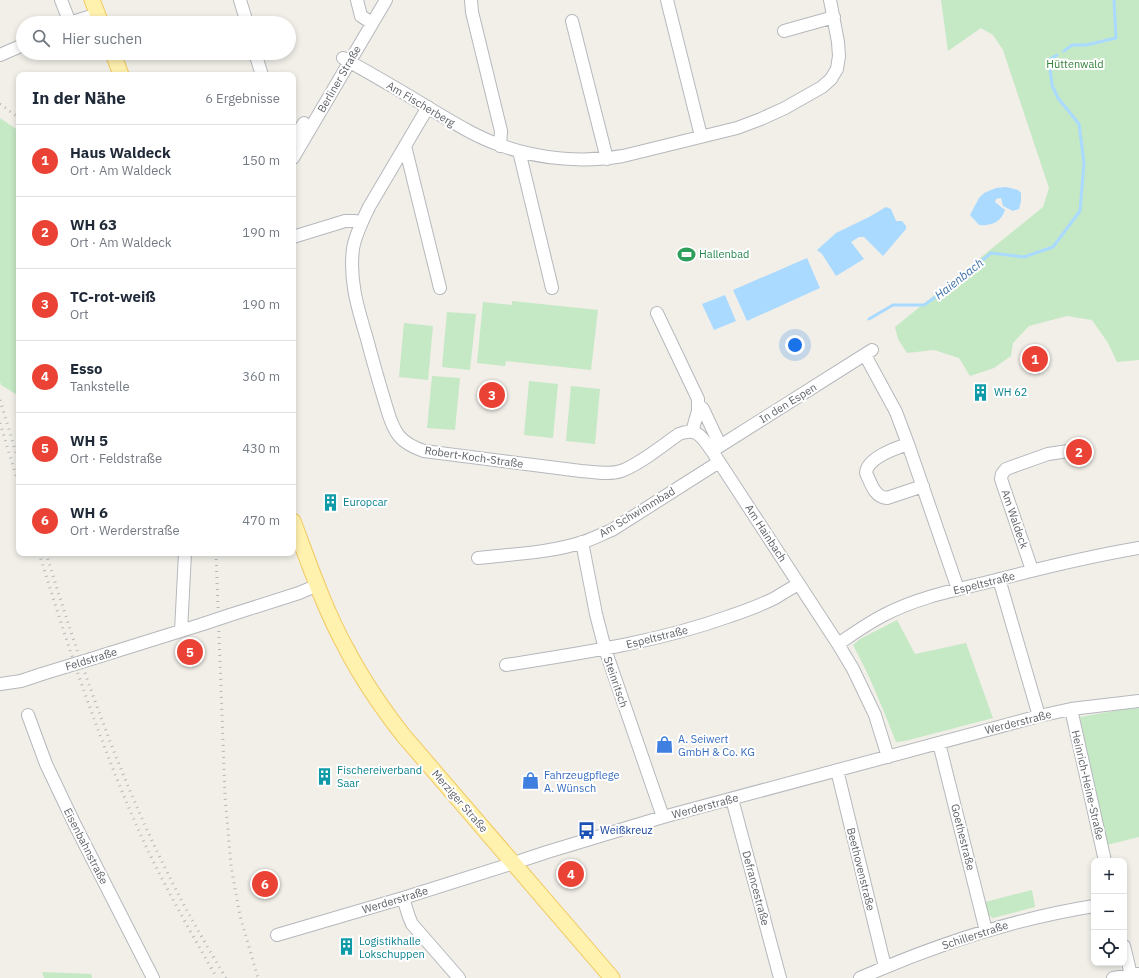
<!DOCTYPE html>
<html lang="de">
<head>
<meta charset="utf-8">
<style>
	:root { --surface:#fff; --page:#f6f6f7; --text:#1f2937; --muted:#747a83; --line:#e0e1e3; --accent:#ea4335 }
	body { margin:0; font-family:"IBM Plex Sans",sans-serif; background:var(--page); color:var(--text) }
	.controls { position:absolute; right:12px; bottom:12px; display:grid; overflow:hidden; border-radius:8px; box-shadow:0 2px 6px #0003 }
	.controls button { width:36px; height:36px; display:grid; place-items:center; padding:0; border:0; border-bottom:1px solid var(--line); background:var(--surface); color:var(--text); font:20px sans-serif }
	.you { position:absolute; left:795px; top:345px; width:14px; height:14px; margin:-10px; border:3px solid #fff; border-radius:50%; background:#1a73e8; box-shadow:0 0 0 6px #1a73e833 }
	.badge { display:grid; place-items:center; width:26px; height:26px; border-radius:50%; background:var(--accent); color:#fff; font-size:13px; font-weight:700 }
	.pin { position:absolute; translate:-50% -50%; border:2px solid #fff; box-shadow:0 1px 4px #0006 }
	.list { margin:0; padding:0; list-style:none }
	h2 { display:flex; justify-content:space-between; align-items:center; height:52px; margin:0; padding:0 16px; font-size:17px }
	h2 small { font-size:13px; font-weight:400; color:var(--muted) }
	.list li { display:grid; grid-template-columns:26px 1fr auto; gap:12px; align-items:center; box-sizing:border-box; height:72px; padding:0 16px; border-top:1px solid var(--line) }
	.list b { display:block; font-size:15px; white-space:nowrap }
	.list p { margin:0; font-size:13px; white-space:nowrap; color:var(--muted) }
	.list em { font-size:13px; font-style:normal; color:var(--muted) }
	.icon { flex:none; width:22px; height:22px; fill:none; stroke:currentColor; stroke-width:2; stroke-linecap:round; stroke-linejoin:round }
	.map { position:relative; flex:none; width:1139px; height:978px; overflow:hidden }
	.search { position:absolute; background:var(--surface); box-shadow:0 2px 6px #0003; left:16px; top:16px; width:280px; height:44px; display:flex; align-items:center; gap:10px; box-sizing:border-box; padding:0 14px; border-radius:22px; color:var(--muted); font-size:15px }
	.panel { position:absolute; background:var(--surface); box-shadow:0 2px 6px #0003; left:16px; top:72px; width:280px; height:484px; border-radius:8px }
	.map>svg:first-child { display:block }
	.green { fill:#c5e8c5 }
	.water { fill:#aadaff }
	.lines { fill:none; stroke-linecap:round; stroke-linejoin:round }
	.stream { stroke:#aadaff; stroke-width:3 }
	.minor-casing { stroke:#b5b8bc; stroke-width:14 }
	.major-casing { stroke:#f2c960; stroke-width:17 }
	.minor { stroke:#fff; stroke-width:12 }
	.major { stroke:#fff2af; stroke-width:15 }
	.rail { stroke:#b6b7b8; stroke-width:3; stroke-dasharray:1 5; stroke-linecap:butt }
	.minor-bridge-casing { stroke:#b5b8bc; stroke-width:14; stroke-linecap:butt }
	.minor-bridge { stroke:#fff; stroke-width:12 }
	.labels { text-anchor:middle; stroke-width:4; stroke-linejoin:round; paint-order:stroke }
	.park-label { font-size:11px; fill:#348238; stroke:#fff }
	.street-label { font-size:11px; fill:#5f6368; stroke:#fff }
	.leisure-label { font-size:11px; fill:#27864d; stroke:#fff; text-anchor:start }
	.culture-label { font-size:11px; fill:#0d838f; stroke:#fff; text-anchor:start }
	.shop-label { font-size:11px; fill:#366cbe; stroke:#fff; text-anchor:start }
	.transit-label { font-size:11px; fill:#164399; stroke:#fff; text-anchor:start }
	.water-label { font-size:12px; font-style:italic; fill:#4174aa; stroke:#fff }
</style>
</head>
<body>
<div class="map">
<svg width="1139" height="978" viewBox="0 0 1139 978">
	<rect width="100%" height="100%" fill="#f1efe8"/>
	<!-- green -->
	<path class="green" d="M941 0H1139V360L1117 362 1108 343 1092 320 1067 316 1029 326 1013 343 1011 356 994 368 970 376 959 358 934 350 907 353 898 339 895 327 1043 207 1049 188 1003 50 993 35 981 28 948 51Z
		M0 118 19 131V396L1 385 0 381Z
		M512 301 598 310 591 370 506 361 505 366 477 363 483 302 512 305Z
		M447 312 476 314 470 370 442 367Z
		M404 323 433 326 428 380 399 377Z
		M432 376 460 378 455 430 427 428Z
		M529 381 558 384 553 438 524 435Z
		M571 386 600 389 595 444 566 441Z
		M897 620 915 654 966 643 993 718 905 741 896 742C883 709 870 676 853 645L860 639Z
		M1139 708V837L1107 845 1080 717 1125 709Z
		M1032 890 1035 907 993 918 988 915 985 902Z
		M42 972 91 974 92 978H44Z"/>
	<!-- water -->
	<path class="water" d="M1006 187 1018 190 1021 193V201L1019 209 1013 211 1003 206 1001 198 996 199 995 202 1005 210C1001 222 992 226 979 225L970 215 979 198 984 193 996 188Z
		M886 207 891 209 896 221H902L906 226V229L883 256 864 237H859L851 242 864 259 836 276 822 254 817 250 836 233 869 217Z
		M807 258 820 288 747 321 733 290Z
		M725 295 736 321 714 330 702 304Z"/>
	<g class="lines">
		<!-- stream -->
		<path class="stream" d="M1064 51 1072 45H1086L1116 38 1114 0
			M869 319 893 305H924L950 287 991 253 1024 257 1053 247 1080 211 1084 163 1079 124 1058 98 1052 85 1049 60 1057 55"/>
		<defs>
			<path id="minor" d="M61 0 70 23
				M240 0 247 23
				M357 0 361 16 372 23
				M471 0 472 12 501 131 500 146
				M667 0 701 136
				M572 21 607 159
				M69 23 98 14
				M784 31 834 17
				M255 53 262 75
				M0 55 23 45
				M343 58C371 74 400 90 427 107 451 121 474 136 500 145 538 159 583 163 623 156L737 128 761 119 785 108 822 87 831 79 837 69 839 56 838 42 830 0
				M428 107 369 207C363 220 355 235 353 249 349 281 358 309 367 339 373 362 380 386 387 409 394 433 400 443 424 451L581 471C594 472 609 475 621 471 639 465 663 445 679 434 697 427 702 437 712 451L838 644 853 669 875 715 888 757
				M293 141 304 123
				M405 146 440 288
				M519 151 552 288
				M293 158 386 0
				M293 237 345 221H354L362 222
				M657 313 698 399V411L692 432
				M865 355 896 412 908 444 958 589
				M699 405 703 409 720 445
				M908 444C896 448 867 458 866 473 871 483 874 497 887 498L923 486
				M712 451 872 350
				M582 542 596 614 605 649 663 817
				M478 558C512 554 550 553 583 542 593 539 602 534 612 530L719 462
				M1032 570 1001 479 1002 474 1006 469 1048 454 1075 450
				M999 579 1039 716
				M230 615 299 593 318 585
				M181 631 185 553
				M838 644C853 634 868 623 884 615 920 596 961 589 1000 579 1046 567 1092 556 1139 548
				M91 659 203 624
				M506 665C582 653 658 642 730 616 745 611 761 605 775 598 783 593 791 588 799 584
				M0 684 21 681 42 674
				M1071 709 1105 861
				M28 715 46 764 75 825 153 978
				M939 743 986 931
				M837 770 885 967
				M732 799 780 978
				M403 898 409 917 412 924 459 978
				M277 935 403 898 514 863 547 852 663 817 1039 716 1071 709 1139 701
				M1124 946 1131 975
				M860 978C935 945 1013 919 1094 906
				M1113 978 1138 974"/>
			<path id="major" d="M92 0 101 23
				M113 53 121 75
				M293 521C309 563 324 608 346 648 362 679 382 708 403 735L612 978"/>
		</defs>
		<!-- minor casing -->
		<use href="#minor" class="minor-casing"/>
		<!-- major casing -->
		<use href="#major" class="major-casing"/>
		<!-- minor -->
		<use href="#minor" class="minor"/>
		<!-- major -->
		<use href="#major" class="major"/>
		<!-- rail -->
		<path class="rail" d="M0 104 19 118
			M0 400 19 463
			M0 423 19 486
			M39 553C69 650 101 747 143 840 165 887 191 933 217 978
			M46 553C80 664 118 774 170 878 187 912 206 945 226 978
			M216 553 225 796 231 866 240 916 258 978"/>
		<defs>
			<path id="minor-bridge" d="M203 624 230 615
				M42 674 91 659"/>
		</defs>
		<!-- minor-bridge casing -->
		<use href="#minor-bridge" class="minor-bridge-casing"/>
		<!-- minor-bridge -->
		<use href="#minor-bridge" class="minor-bridge"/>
	</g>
	<!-- icons -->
	<defs>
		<symbol id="stadium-bare" viewBox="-9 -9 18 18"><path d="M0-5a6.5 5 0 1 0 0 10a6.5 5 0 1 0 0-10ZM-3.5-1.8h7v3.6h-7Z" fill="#2e9e5b" stroke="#fff" stroke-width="2.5" paint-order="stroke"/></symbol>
		<symbol id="building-bare" viewBox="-9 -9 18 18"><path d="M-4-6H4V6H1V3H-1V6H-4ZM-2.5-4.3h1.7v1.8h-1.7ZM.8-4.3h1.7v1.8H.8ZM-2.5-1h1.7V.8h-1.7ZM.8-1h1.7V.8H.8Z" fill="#0f9aa8" stroke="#fff" stroke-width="2.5" paint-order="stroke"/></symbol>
		<symbol id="shop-bare" viewBox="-9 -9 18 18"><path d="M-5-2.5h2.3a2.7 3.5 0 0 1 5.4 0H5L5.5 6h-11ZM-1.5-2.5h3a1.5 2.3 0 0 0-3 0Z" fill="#3f7fe0" stroke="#fff" stroke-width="2.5" paint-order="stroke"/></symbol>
		<symbol id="bus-bare" viewBox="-9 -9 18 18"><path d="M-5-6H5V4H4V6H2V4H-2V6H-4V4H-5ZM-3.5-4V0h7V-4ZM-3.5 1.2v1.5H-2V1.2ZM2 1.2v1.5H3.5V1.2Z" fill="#1a4fb4" stroke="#fff" stroke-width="2.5" paint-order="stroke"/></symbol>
	</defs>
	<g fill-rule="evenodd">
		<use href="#stadium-bare" x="674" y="242" width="25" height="25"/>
		<use href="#building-bare" x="968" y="380" width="25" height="25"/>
		<use href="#building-bare" x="318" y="490" width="25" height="25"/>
		<use href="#shop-bare" x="652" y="732" width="25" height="25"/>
		<use href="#building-bare" x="312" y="764" width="25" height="25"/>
		<use href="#shop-bare" x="518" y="768" width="25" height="25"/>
		<use href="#bus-bare" x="574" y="818" width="25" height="25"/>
		<use href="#building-bare" x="334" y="934" width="25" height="25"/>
	</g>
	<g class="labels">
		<!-- park labels -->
		<g class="park-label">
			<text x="1075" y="68">Hüttenwald</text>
		</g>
		<!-- street labels -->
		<g class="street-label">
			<text transform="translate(339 79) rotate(-60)" y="4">Berliner Straße</text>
			<text transform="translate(421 104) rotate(31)" y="4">Am Fischerberg</text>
			<text transform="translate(788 403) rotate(-32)" y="4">In den Espen</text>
			<text transform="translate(474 457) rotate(8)" y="4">Robert-Koch-Straße</text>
			<text transform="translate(637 512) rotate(-31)" y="4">Am Schwimmbad</text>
			<text transform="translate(1015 519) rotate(71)" y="4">Am Waldeck</text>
			<text transform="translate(766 533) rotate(57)" y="4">Am Hainbach</text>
			<text transform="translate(984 583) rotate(-14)" y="4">Espeltstraße</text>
			<text transform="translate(657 637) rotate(-14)" y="4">Espeltstraße</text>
			<text transform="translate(91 659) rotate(-17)" y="4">Feldstraße</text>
			<text transform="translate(616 682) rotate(71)" y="4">Steinritsch</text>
			<text transform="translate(1018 722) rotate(-14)" y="4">Werderstraße</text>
			<text transform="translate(1088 785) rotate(77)" y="4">Heinrich-Heine-Straße</text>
			<text transform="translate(460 801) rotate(49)" y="4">Merziger Straße</text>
			<text transform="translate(705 806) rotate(-15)" y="4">Werderstraße</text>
			<text transform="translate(963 837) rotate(76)" y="4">Goethestraße</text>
			<text transform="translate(86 846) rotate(63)" y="4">Eisenbahnstraße</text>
			<text transform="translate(861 869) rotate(76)" y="4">Beethovenstraße</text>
			<text transform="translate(756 888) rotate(75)" y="4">Defrancestraße</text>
			<text transform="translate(395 900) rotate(-17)" y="4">Werderstraße</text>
			<text transform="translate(975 935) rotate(-18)" y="4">Schillerstraße</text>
		</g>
		<!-- leisure labels -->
		<g class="leisure-label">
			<text x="699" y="258">Hallenbad</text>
		</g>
		<!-- culture labels -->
		<g class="culture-label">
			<text x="994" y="396">WH 62</text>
			<text x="343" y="506">Europcar</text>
			<text x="337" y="774">Fischereiverband<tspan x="337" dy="13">Saar</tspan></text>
			<text x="359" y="945">Logistikhalle<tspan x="359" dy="13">Lokschuppen</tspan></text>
		</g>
		<!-- shop labels -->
		<g class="shop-label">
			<text x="678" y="743">A. Seiwert<tspan x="678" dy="13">GmbH &amp; Co. KG</tspan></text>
			<text x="544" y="779">Fahrzeugpflege<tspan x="544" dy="13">A. Wünsch</tspan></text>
		</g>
		<!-- transit labels -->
		<g class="transit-label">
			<text x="600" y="834">Weißkreuz</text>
		</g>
		<!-- water labels -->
		<g class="water-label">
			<text transform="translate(959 279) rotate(-38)" y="4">Haienbach</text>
		</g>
	</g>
</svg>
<div class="controls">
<button>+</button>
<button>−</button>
<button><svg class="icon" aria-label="locate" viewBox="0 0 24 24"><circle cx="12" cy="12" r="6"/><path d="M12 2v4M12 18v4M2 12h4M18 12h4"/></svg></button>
</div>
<div class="you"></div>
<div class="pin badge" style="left:1035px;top:359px">1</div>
<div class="pin badge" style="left:1079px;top:452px">2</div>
<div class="pin badge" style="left:492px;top:395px">3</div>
<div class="pin badge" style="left:571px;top:874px">4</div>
<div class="pin badge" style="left:190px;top:652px">5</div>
<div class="pin badge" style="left:265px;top:884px">6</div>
<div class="search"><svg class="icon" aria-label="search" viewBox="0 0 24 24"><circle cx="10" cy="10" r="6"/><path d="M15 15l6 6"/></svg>Hier suchen</div>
<section class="panel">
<h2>In der Nähe<small>6 Ergebnisse</small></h2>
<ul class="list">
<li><span class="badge">1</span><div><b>Haus Waldeck</b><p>Ort · Am Waldeck</p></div><em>150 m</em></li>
<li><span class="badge">2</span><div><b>WH 63</b><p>Ort · Am Waldeck</p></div><em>190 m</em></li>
<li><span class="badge">3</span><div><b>TC-rot-weiß</b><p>Ort</p></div><em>190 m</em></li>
<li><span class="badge">4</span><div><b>Esso</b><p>Tankstelle</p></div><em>360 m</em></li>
<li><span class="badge">5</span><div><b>WH 5</b><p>Ort · Feldstraße</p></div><em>430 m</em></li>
<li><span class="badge">6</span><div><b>WH 6</b><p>Ort · Werderstraße</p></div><em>470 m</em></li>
</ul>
</section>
</div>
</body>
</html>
